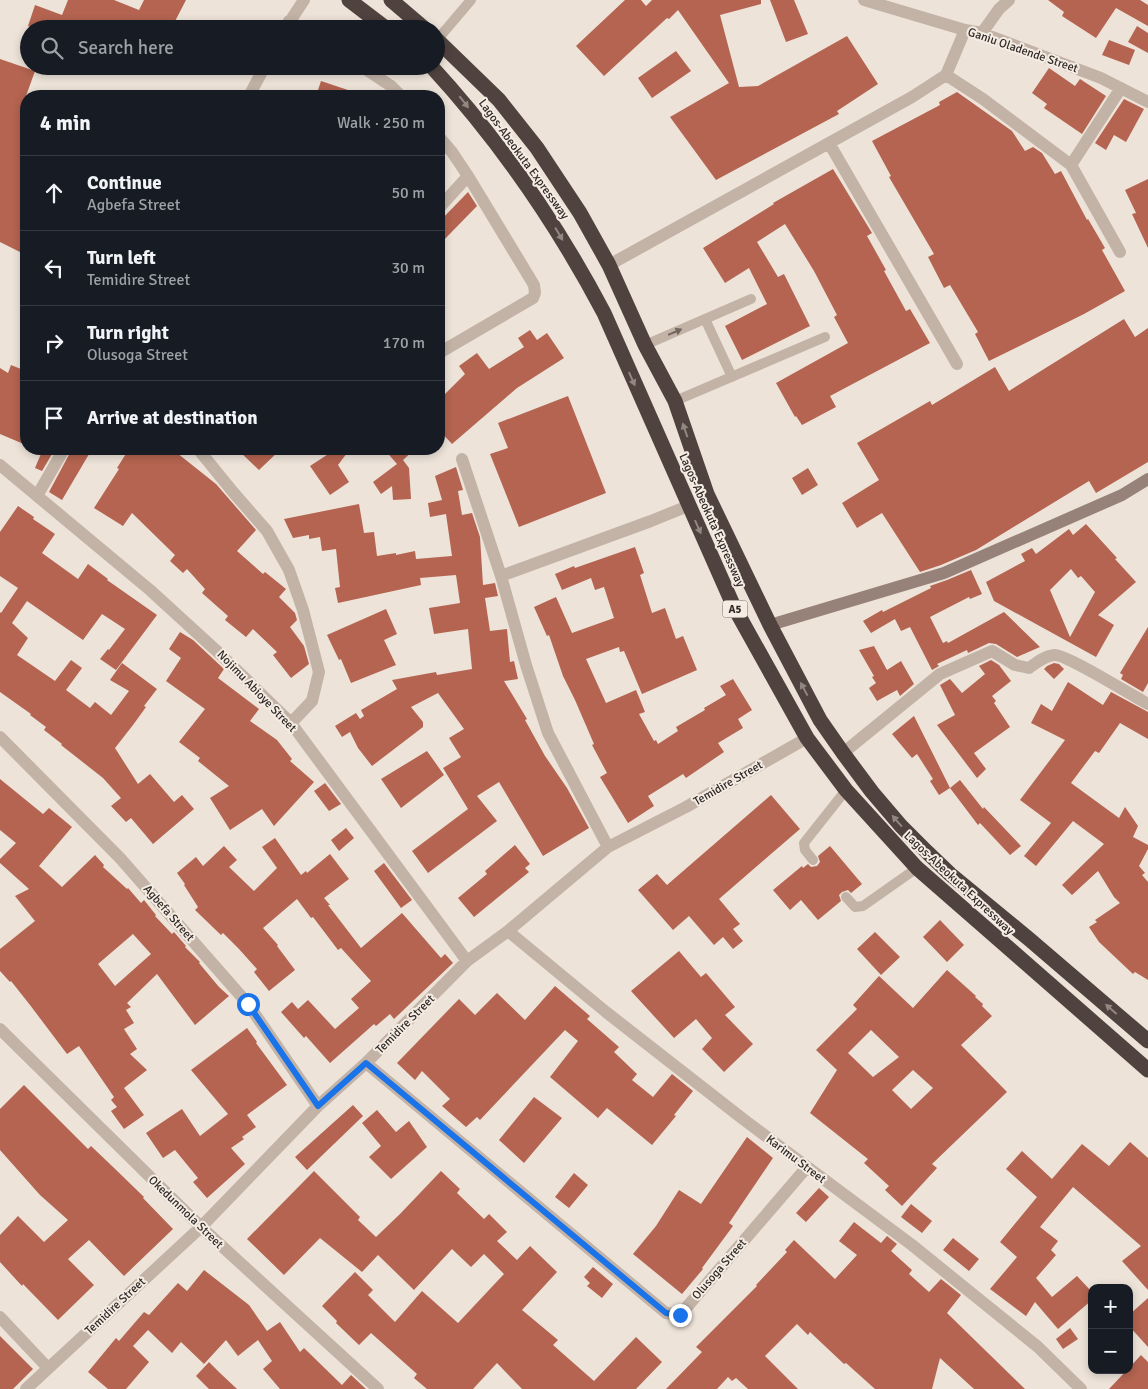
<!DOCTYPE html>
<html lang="en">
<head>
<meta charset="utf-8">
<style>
	:root { --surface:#171b24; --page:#20242c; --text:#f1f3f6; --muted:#9ea1a6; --line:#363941 }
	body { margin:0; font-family:Signika,sans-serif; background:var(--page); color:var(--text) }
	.controls { position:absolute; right:15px; bottom:15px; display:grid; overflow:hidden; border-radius:10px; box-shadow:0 2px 8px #0003 }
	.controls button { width:45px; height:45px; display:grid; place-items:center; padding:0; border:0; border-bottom:1px solid var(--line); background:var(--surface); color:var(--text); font:25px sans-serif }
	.stop { position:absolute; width:15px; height:15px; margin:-11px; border:4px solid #1a73e8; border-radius:50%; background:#fff }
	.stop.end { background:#1a73e8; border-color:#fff; box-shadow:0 1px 5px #0008 }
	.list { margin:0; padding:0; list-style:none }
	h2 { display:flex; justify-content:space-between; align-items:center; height:65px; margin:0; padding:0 20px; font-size:21px }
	h2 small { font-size:16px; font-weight:400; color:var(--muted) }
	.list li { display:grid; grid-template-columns:32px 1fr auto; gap:15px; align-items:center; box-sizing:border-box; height:75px; padding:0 20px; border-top:1px solid var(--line) }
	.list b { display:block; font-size:19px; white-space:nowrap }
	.list p { margin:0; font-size:16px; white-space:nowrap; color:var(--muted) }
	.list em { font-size:16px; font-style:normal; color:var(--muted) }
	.icon { flex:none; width:28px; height:28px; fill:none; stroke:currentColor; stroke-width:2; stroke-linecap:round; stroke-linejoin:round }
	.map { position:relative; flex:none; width:1148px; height:1389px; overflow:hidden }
	.search { position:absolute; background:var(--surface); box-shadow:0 2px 8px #0003; left:20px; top:20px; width:425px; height:55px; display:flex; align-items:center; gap:12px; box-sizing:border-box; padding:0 18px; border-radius:28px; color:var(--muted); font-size:19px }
	.panel { position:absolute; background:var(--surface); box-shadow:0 2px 8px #0003; left:20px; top:90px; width:425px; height:365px; border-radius:20px }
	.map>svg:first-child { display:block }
	.building { fill:#b46450; fill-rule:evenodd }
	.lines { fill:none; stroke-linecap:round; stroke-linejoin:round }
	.lane { stroke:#c3b3a7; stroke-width:10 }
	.street { stroke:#c3b3a7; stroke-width:12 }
	.secondary { stroke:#968279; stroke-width:12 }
	.highway { stroke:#50433f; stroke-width:15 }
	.oneway { fill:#928781 }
	.oneway2 { fill:#726760 }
	.route { stroke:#1a73e8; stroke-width:6 }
	.labels { text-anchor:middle; stroke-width:4; stroke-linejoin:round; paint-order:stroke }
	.shield { fill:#f5ede4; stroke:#6b645f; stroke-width:1 }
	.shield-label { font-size:11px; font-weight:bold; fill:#302926 }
	.street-label { font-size:12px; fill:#302926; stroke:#f5ede4 }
</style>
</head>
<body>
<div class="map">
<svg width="1148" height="1389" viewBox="0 0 1148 1389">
	<rect width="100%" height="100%" fill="#ede3d9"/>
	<!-- building -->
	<path class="building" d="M68 0H114L139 10 144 0H186L171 29H85L69 22 66 29H35L28 26 35 5 62 15Z
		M625 0H641L646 6 652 0H761V4L720 15 739 87 758 86 847 36 878 84 837 111 839 114 716 180 670 117 729 83 678 10 669 19 667 18 604 76 576 46Z
		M770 0H794L808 34 786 42Z
		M1048 0H1140L1148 5V26L1116 8 1096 38 1062 16 1064 12Z
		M1137 26 1148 33V53L1128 42Z
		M1109 40 1135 50 1129 65 1102 55Z
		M676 51 691 71 652 98 638 78Z
		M0 59 35 71 26 96V219L21 228 26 231V255L0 242Z
		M1049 68 1075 86 1080 79 1106 96 1082 134 1044 108 1047 104 1032 93Z
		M321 81 360 94V96H316Z
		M957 92 1012 131 1025 151 1033 147 1042 153 1055 174 1061 171 1087 220 1088 219 1105 248 1102 250 1125 291 1084 314 989 361 975 334 978 332 950 285 944 288 928 257 934 254 889 177 891 176 872 141 940 105 939 102Z
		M1124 99 1144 109 1126 142 1114 135 1106 150 1095 143Z
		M833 169 872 233 867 236 886 270 884 271 906 311 910 309 930 343 830 396 836 407 802 425 796 416 795 417 776 383 848 343 834 317 837 315 814 271 785 224 757 242 778 277 784 274 810 326 742 360 725 326 767 304 749 268 725 283 703 248 774 204 773 203Z
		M1148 179V248L1132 214 1136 213 1125 190Z
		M468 192 477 206 439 245V222Z
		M1124 319 1135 337 1148 328V462L1096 493 1089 481 976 550 941 565 920 572 882 513 857 528 842 503 879 480 857 443 930 401 932 405 995 367 1009 391Z
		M530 330 537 340 547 333 564 358 517 388 452 444 439 430V400L465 374 459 366 477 353 489 369 524 347 518 338Z
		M11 365 26 371V445L0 434V368L8 373Z
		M568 396 606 493 519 527 490 454 508 448 498 423Z
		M43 449H55L42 471 35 468Z
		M72 449H92L62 500 49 492Z
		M129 449H172L216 484 256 530 237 551 263 574 265 572 286 589 279 597 295 613 297 620 290 627 304 646 309 664 291 678 273 655 277 652 253 629 246 637 225 620 228 616 202 593 205 589 187 569 183 573 170 561 175 555 132 513 123 526 94 508 119 469 117 468Z
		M237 449H281L259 470Z
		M336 449H350L338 465 349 482 330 495 310 466Z
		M384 449H415L403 460 409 468 411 499 393 500 392 486 381 494 373 482 397 464Z
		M456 467 463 490 458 491 462 515 472 513 480 537 483 585 495 583 498 596 485 598 490 631 507 629 510 662 514 661 518 679 504 681 527 719 525 720 545 756 567 788 589 828 543 856 499 782 477 796 497 821 428 873 412 851 468 809 443 768 461 757 449 738 464 729 438 693 411 707 423 722V727L372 766 358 748 350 732 342 737 335 726 356 713 360 719 364 716 361 710 397 689 392 680 436 672 437 675 472 669 468 629 434 634 429 608 460 603 456 575 420 578 421 585 338 603 335 588 340 587 336 549 322 551 320 537 309 539V535L293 538 284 519 359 504 364 533 374 532 377 556 396 553V555L415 551 416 559 452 556 446 514 430 517 428 503 442 500 435 476Z
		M808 468 818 485 802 495 792 478Z
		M18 506 34 517 33 519 55 534 42 553 78 579 88 564 108 579 107 580 157 615 116 670 100 659 108 649 109 650 125 629 102 614 83 640 27 601 12 623 28 638 17 655 55 681 71 660 82 668 66 690 90 708 95 702 111 715 129 691 110 680 122 663 157 689 144 706 146 707 133 725 115 748 138 784 150 774 174 802 182 795 194 809 153 844 131 818 126 822 111 806 121 798 103 778 61 745 62 744 44 730 46 727 30 715 31 714 0 692V612L1 613 18 588 0 576V532Z
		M1086 524 1117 558 1115 559 1136 582 1098 615 1114 625 1096 657 994 601 986 582 1025 561 1021 554 1032 548 1036 554 1069 529 1073 535ZM1071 569 1078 578 1081 576 1095 592 1070 637 1050 590Z
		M635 547 644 573 640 575 652 613 665 608 676 639 683 636 697 670 642 694 624 651 620 652 619 647 586 659 606 703 636 690 645 712 639 714 654 741 656 740 658 744 678 731 676 727 705 710 704 708 726 695 720 686 733 679 752 710 738 719 743 728 718 743 724 752 686 778 683 774 648 796 654 806 628 823 600 777 607 773 592 745 594 744 575 700 563 676 549 635 547 636 534 607 556 597 572 633 614 618 604 587 595 590 591 578 562 590 555 574 574 566 575 568Z
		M971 570 982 594 970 599 969 597 930 617 943 643 947 641 948 643 1004 612 1040 647 1017 657 996 644 989 643 968 653 967 650 937 664 939 666 932 670 910 627 901 631 895 619 871 633 863 621 882 610 883 612 931 588 930 586 947 580Z
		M386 609 397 634 384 640 396 665 351 683 341 659 339 660 327 635Z
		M1148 627V683L1143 692 1121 679 1123 675 1120 673Z
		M180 632 193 640 224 669 218 678 259 709 250 721 277 740 292 759 290 761 314 782 274 826 262 809 230 830 210 798 229 786 198 761 200 758 179 742 205 709 166 681 181 658 169 649Z
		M874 646 887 670 901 661 914 684 900 696 897 690 877 701 869 688 876 683 872 677 874 676 859 650Z
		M991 660 999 665 1011 681 992 696 996 701 994 703 1010 727 974 753 986 769 977 778 937 725 955 715 940 685 950 679 962 693 985 674 979 666Z
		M1054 663 1059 664 1064 669 1054 679 1044 669 1047 666Z
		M1068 682 1103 705 1111 692 1148 712V739L1120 723 1099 753 1095 751 1071 783 1119 818 1125 807 1138 826 1133 837 1148 845V849L1139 866 1145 873 1142 875 1148 882V980L1135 972 1133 974 1099 942 1089 927 1097 922 1095 920 1120 903 1114 897 1098 871 1072 895 1062 885 1104 844 1073 821 1036 866 1024 856 1051 823 1020 800 1065 740 1031 723 1041 704 1052 711Z
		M914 716 950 788 960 780 983 809 984 807 1021 846 1010 855 980 823 978 825 950 788 939 795 930 781 933 779 917 754 912 758 892 734Z
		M427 751 444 775 401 808 381 779Z
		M0 779 43 814 49 808 72 827 39 866 62 887 95 855 104 865 103 867 127 889 128 888 141 903 144 900 156 915 155 916 172 934 174 932 186 946 185 947 200 962 199 963 219 987 229 996 195 1025 157 974 127 1003 131 1007 126 1010 134 1023 124 1029 137 1049 130 1054 147 1070 124 1088 144 1115 124 1129 111 1111 117 1107 111 1100 114 1097 79 1046 67 1054 30 1005 11 981 10 982 0 971V949L35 921 15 896 29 889 0 863V859L16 843 0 830ZM133 934 151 954 115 986 98 964Z
		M325 783 341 804 329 811 314 791Z
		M771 795 800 829 719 899 740 924 733 929 743 941 733 949 723 937 714 945 689 916 673 930 638 890 657 874 667 885Z
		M346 828 354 838 339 851 331 840Z
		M275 838 301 875 306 871 307 873 330 854 349 879 324 898 330 905H328L361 948 402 913 441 958 445 954 453 963 394 1019 390 1014 376 1026 374 1024 330 1063 306 1036 304 1038 281 1012 292 1002 298 1009 308 1000 335 1029 359 1008 351 999 371 981 341 948 338 950 313 917 311 918 297 899 263 928 278 945 277 946 295 970 269 991 254 972 257 969 239 949 223 933 221 935 195 910 198 907 184 885 185 884 177 873 196 857 203 866 224 846 237 860 229 867 254 891 277 868 262 847Z
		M515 845 530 864 525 868 529 872 474 917 458 898 487 874 485 871Z
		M830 846 862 884 851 893 848 890 842 892 839 895 841 901 818 920 801 900 790 910 773 890 802 866 803 868 808 864 811 867 817 866 820 862 818 856Z
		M384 863 412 900 401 908 374 871Z
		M940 920 964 945 947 962 923 937Z
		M875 932 900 957 881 975 857 949Z
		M679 951 701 977 706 973 735 1007 725 1015 753 1044 724 1072 702 1049 712 1038 696 1019 674 1038 631 991Z
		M947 970 976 996 975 997 983 1004 982 1006 992 1016 961 1045 1007 1092 932 1164 937 1168 902 1206 885 1190 889 1186 864 1163 868 1159 810 1113 837 1070 816 1050 857 1009 853 1005 879 976 913 1008ZM871 1030 899 1057 873 1077 848 1053ZM913 1070 933 1088 911 1109 892 1090Z
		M555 986 590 1016 587 1019 619 1047 614 1052 637 1074 632 1080 653 1097 672 1074 693 1091 674 1115 676 1116 652 1145 607 1108 598 1118 550 1077 578 1041 565 1030 480 1120 477 1117 466 1127 442 1106 450 1099 422 1071 415 1080 397 1063 459 999 475 1015 497 993 525 1020Z
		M247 1028 257 1042 256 1043 287 1085 247 1115 256 1127 242 1137 244 1139 231 1148 245 1164 207 1198 193 1182 198 1178 175 1150 163 1158 146 1133 182 1109 200 1136 228 1114 191 1070Z
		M24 1085 88 1149 91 1146 112 1166 144 1197 143 1198 173 1229 124 1276 89 1240 68 1259 94 1285 58 1320 23 1284 22 1286 0 1262V1235L18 1216 44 1242 68 1220 40 1195 0 1150V1109Z
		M534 1097 562 1118 524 1163 499 1140Z
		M353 1105 363 1116 307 1170 295 1157Z
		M377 1110 396 1132 409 1121 427 1147 391 1179 369 1157 381 1146 362 1123Z
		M747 1137 773 1158 729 1223 733 1226 702 1268 703 1269 682 1294 633 1254 656 1226 679 1190 701 1204Z
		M1130 1142 1148 1158V1290L1122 1261 1141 1246 1073 1187 1040 1227 1058 1241 1051 1250 1056 1255 1036 1278 1052 1297 1077 1276 1092 1292V1300L1058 1329 1035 1302 1026 1316 990 1289 1017 1257 1000 1242 1037 1197 1006 1169 1022 1151 1052 1179 1082 1144 1109 1166Z
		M314 1171 360 1217 358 1220 376 1237 400 1214 441 1171 460 1189 457 1193 484 1219 489 1214 507 1232 497 1241 517 1260 530 1246 557 1272 522 1310 558 1340 553 1345 594 1381 636 1337 662 1362 636 1389H522L497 1363 473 1389H427L414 1378 417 1374 371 1333 359 1345 336 1323 337 1321 322 1306 355 1272 373 1290 368 1295 395 1322 422 1291 458 1323 504 1274 484 1254 471 1267 452 1249 414 1290 378 1255 362 1272 320 1238 284 1275 247 1239Z
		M574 1173 588 1185 569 1208 555 1197Z
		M819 1188 829 1197 806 1222 796 1213Z
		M911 1204 932 1221 922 1233 901 1217Z
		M854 1222 881 1243 887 1236 897 1244 891 1251 912 1270 909 1274 929 1292 941 1279 961 1295 947 1313 1025 1389H974L940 1358 932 1389H875L846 1363 844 1364 810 1332 808 1335 797 1324 765 1356 798 1389H748L736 1378 732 1381 728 1377 717 1389H666L702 1352 696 1347 757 1286 756 1285 787 1252 785 1250 794 1240 835 1279 857 1255 839 1241Z
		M953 1238 979 1259 969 1271 943 1250Z
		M593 1267 613 1284 602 1298 587 1286 590 1283 584 1277Z
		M204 1270 249 1305 267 1331 280 1322 300 1352 304 1348 342 1385 351 1375 366 1389H280L263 1369 272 1361 258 1340 238 1356 226 1340 204 1364 181 1342 172 1353 148 1330 133 1346 149 1362 126 1389H108L88 1372 116 1338 119 1341 144 1312 149 1315 178 1283 187 1291Z
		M1148 1298V1347L1129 1326V1315Z
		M1070 1328 1078 1339 1063 1349 1056 1339Z
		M0 1336 33 1369 13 1389H0Z
		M1141 1355 1148 1362V1389H1109L1127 1370H1129V1368Z
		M209 1362 220 1373 237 1389H209L196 1376Z"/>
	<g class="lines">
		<!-- lane -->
		<path class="lane" d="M437 40 471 0
			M705 319 732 377
			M645 345 751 299
			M675 401 825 337
			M813 860 805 850 804 843 846 790
			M846 897 855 907 863 906 917 868"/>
		<!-- street -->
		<path class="street" d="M864 0 965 30 982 33 1101 78 1148 102
			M289 21 302 29
			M285 29 304 0
			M982 33 999 9 1009 0
			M361 66 391 86 401 96
			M946 75 983 99 1071 165 1120 252
			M249 96 265 66
			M439 137 452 152 468 176 439 208
			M829 143 957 364
			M1071 165 1121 88
			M609 265 912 97 946 75 965 30
			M439 353 533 298 535 293 534 285 468 176
			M198 449 233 492 267 531 289 570 303 610 319 672 312 701 291 723
			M462 459 501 576
			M0 465 150 590 220 654 291 723 467 961
			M37 496 64 449
			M0 737 120 858 248 1004 318 1106
			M843 753 940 674 992 651 1015 665 1029 668C1036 663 1044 656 1054 655 1066 654 1133 696 1148 704
			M608 847 548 733 526 665 501 576 651 521 688 506
			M508 931 606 1012 743 1119 912 1245 1038 1347 1081 1389
			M0 1029 201 1227 378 1389
			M366 1063 666 1313 680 1315 807 1167
			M0 1317 48 1368
			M26 1389 201 1227 318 1106 366 1063 467 961 508 931 608 847 686 807 807 738"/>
		<!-- secondary -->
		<path class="secondary" d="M770 625 944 573 1122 495 1148 479"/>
		<!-- highway -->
		<path class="highway" d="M349 0 387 29
			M391 0 425 29
			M436 39 499 100 537 148 580 213 609 265 645 345 675 401 707 494 770 625 820 720 843 753 872 792 901 826 927 852 950 874 1029 939 1148 1041
			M431 66C499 140 557 224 604 313L734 607 807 738 846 790 917 868 1148 1070"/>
	</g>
	<!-- one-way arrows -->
	<defs><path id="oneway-solid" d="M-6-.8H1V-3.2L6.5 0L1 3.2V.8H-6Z" transform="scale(1.25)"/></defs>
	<g class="oneway">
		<use href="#oneway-solid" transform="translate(464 102) rotate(52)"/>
		<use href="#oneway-solid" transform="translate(559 234) rotate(59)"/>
		<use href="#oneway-solid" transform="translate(632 379) rotate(66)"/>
		<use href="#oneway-solid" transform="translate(685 430) rotate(-109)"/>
		<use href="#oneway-solid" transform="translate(698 527) rotate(66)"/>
		<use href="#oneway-solid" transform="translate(804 689) rotate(-118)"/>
		<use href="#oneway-solid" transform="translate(897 821) rotate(-131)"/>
		<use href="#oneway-solid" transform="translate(1111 1009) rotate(-139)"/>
	</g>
	<use class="oneway2" href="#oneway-solid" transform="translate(675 332) rotate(-23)"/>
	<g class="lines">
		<!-- route -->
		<path class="route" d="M248 1004 318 1106 366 1063 666 1313 680 1315"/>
	</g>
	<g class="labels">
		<!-- shield labels -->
		<rect class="shield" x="722.5" y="600.5" width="25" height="17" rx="4"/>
		<g class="shield-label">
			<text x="735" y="613">A5</text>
		</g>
		<!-- street labels -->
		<g class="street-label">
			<text transform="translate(1023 50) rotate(19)" y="4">Ganiu Oladende Street</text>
			<text transform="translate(524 159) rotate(54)" y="4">Lagos-Abeokuta Expressway</text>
			<text transform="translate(712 520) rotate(66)" y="4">Lagos-Abeokuta Expressway</text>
			<text transform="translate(257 691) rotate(46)" y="4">Nojimu Abioye Street</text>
			<text transform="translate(728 783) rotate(-30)" y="4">Temidire Street</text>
			<text transform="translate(959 883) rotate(43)" y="4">Lagos-Abeokuta Expressway</text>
			<text transform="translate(169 913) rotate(49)" y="4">Agbefa Street</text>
			<text transform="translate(405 1024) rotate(-45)" y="4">Temidire Street</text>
			<text transform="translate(796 1159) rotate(37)" y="4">Karimu Street</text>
			<text transform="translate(186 1212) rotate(44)" y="4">Okedunmola Street</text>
			<text transform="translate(719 1269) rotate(-49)" y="4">Olusoga Street</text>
			<text transform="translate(115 1306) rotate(-43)" y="4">Temidire Street</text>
		</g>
	</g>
</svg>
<div class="controls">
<button>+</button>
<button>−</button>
</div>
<div class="stop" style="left:248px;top:1004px"></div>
<div class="stop end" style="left:680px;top:1315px"></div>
<div class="search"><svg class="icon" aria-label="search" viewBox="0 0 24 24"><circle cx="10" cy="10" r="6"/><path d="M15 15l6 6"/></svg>Search here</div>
<section class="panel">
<h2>4 min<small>Walk · 250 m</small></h2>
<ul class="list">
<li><svg class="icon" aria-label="ahead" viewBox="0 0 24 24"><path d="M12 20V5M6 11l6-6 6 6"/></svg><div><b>Continue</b><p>Agbefa Street</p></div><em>50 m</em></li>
<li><svg class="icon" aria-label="left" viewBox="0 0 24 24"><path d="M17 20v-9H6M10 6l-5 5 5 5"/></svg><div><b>Turn left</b><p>Temidire Street</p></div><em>30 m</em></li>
<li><svg class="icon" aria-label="right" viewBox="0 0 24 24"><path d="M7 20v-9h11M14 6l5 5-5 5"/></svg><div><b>Turn right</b><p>Olusoga Street</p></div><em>170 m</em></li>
<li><svg class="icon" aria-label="arrive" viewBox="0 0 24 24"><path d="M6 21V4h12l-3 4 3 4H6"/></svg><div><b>Arrive at destination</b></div></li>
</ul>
</section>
</div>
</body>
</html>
